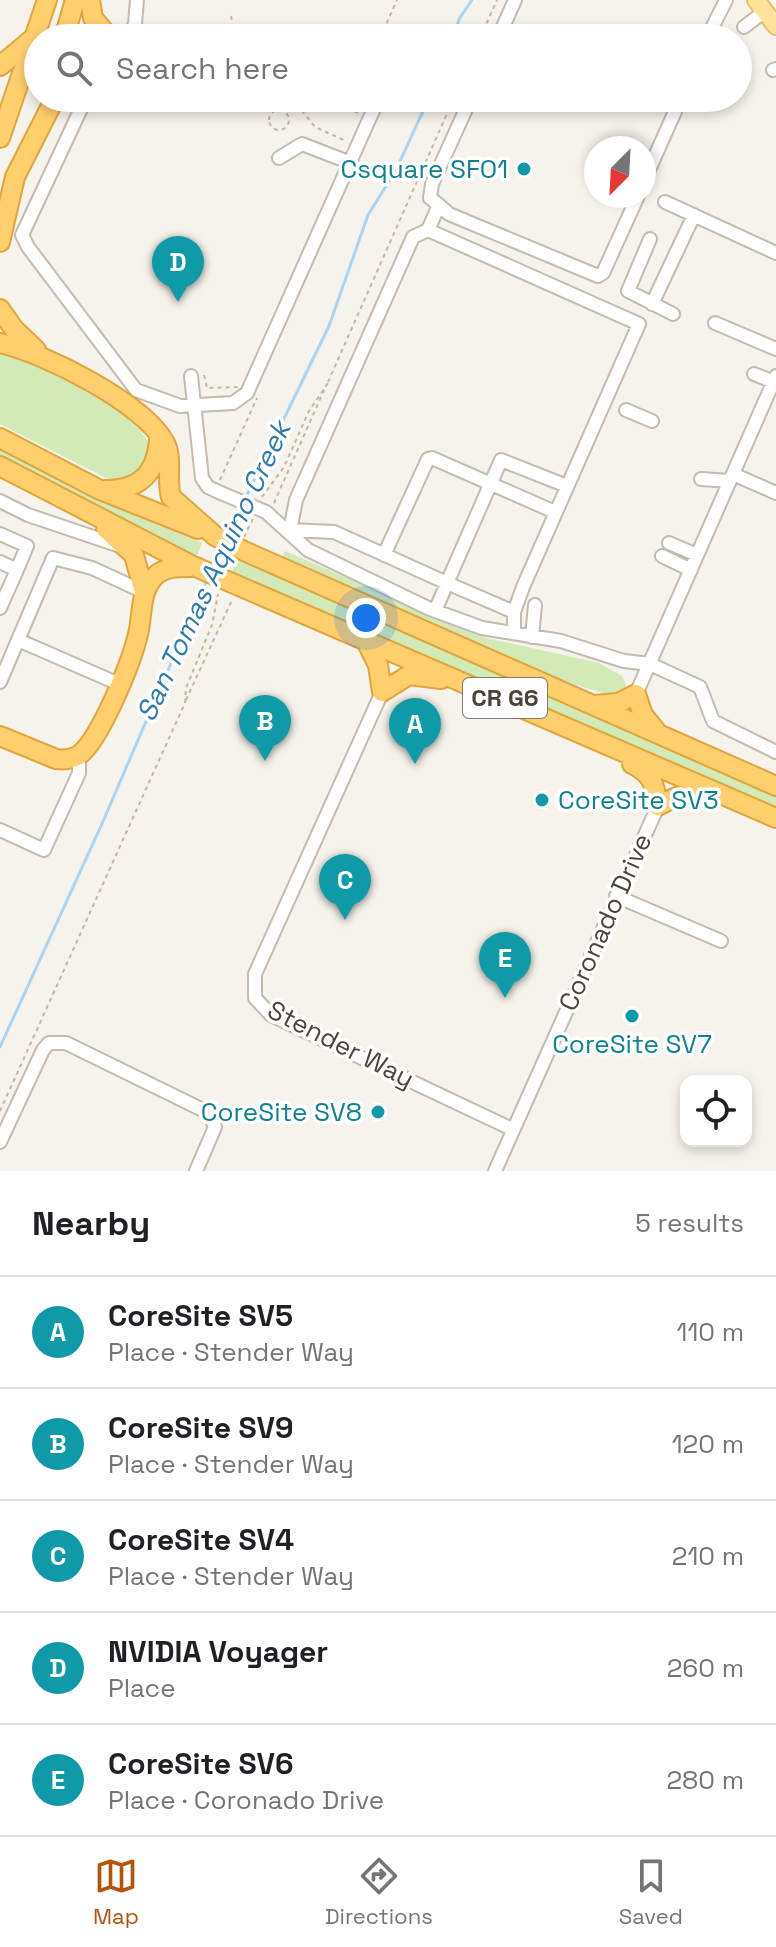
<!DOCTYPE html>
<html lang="en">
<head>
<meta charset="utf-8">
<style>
	:root { --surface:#fff; --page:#f6f6f6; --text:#202124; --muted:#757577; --line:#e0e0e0; --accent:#b45309 }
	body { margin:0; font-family:"Space Grotesk",sans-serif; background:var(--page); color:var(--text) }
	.controls { position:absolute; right:24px; bottom:24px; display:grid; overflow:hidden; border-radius:16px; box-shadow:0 4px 12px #0003 }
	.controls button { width:72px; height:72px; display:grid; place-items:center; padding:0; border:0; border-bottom:2px solid var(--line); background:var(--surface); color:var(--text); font:40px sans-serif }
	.compass { position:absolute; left:584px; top:136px; width:72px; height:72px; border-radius:50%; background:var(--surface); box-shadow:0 4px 12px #0003; rotate:204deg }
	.you { position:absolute; left:366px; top:618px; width:28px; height:28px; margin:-20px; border:6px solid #fff; border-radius:50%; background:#1a73e8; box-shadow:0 0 0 12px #1a73e833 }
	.badge { display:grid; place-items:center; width:52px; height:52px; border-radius:50%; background:var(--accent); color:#fff; font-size:26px; font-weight:700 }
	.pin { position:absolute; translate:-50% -66px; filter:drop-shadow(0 2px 4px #0008) }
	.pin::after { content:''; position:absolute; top:42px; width:28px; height:24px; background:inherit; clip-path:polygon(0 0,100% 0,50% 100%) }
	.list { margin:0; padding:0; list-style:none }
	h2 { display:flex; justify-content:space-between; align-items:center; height:104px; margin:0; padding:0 32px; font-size:34px }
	h2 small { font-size:26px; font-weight:400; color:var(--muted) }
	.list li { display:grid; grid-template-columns:52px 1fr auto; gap:24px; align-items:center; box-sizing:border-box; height:112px; padding:0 32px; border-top:2px solid var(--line) }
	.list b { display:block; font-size:30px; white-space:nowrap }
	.list p { margin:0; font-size:26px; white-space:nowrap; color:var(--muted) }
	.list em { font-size:26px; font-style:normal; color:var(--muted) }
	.icon { flex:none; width:44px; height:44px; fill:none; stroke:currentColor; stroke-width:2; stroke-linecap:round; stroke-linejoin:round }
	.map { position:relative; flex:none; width:776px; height:1171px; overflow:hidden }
	.search { position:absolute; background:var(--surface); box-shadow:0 4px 12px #0003; left:24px; right:24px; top:24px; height:88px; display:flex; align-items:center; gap:20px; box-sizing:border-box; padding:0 28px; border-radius:44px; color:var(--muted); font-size:30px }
	.sheet { height:664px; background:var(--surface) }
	nav { display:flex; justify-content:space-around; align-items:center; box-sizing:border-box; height:112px; border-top:2px solid var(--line); background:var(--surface); font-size:22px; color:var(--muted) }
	nav a { display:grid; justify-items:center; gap:4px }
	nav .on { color:var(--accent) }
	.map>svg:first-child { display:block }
	.green { fill:#d2eab5 }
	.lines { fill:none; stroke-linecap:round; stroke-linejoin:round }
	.stream { stroke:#a9d4f2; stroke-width:3 }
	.minor-casing { stroke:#c2bbae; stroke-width:16 }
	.major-casing { stroke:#e6c16a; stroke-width:20 }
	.highway-casing { stroke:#e0a43c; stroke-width:22 }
	.path { stroke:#c4b79f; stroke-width:2; stroke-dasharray:4 4; stroke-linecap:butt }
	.minor { stroke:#fff; stroke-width:12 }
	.major { stroke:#ffe39c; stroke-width:16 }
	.highway { stroke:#ffcf6e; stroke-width:18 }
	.minor-bridge-casing { stroke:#c2bbae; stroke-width:16; stroke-linecap:butt }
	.highway-bridge-casing { stroke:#e0a43c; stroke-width:22; stroke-linecap:butt }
	.minor-bridge { stroke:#fff; stroke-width:12 }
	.highway-bridge { stroke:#ffcf6e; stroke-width:18 }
	.culture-dot { fill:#0f9aa8; stroke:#fff; stroke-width:3 }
	.labels { text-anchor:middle; stroke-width:7; stroke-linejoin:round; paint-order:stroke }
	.shield { fill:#fff; stroke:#817c74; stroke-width:2 }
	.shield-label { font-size:24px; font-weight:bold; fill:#4b4439 }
	.culture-label { font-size:26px; fill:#0d838f; stroke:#fff; text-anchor:end }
	.street-label { font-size:26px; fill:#4b4439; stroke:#fff }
	.water-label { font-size:28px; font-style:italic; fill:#2e7ab2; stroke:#fff }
</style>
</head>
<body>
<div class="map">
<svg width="776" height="1171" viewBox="0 0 776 1171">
	<rect width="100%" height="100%" fill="#f6f3ec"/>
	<!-- green -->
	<path class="green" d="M0 351H13C55 375 128 404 151 446L141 474 116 481 106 478 0 424Z
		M0 447 122 510 202 543 196 558 0 460Z
		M285 551 486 638 599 663 622 676 626 684 624 693 613 696 563 681 281 560Z
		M238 559 776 790V810L231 574Z"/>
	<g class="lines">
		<!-- stream -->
		<path class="stream" d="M454 38 459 19 472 0
			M244 501 329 326 368 215 396 170 429 98
			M226 536 240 507
			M212 565 221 546
			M0 1047 101 826 207 580"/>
		<defs>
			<path id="minor" d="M744 27 765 11
				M128 38 135 24 137 0
				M498 38 515 0
				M707 38 726 0
				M773 70 776 69
				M86 98 22 235 28 247 136 390 180 406 233 403 247 393 376 104 362 98
				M279 158 302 144 351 163
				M644 181 681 98
				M665 202 776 253
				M439 205 449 214 598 276 603 273 638 196
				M428 230 639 324 523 587 514 612V633
				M650 239 628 291 673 314
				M652 304 694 215
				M715 323 776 349
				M754 374 774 382
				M191 376 202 478 208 487 221 493
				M626 410 652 421
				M733 474 776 493
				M701 479 730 481
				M0 501 28 515 120 546
				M266 512 308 550 430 609 482 628 561 641 624 661 650 664 700 687 713 721 776 752
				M290 530 296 500 413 237 428 230 439 205 430 198 432 184 471 98
				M290 530 334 532 447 583 501 460 567 486
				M0 534 27 546 17 570
				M669 543 697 555
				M384 555 428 459 432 458 555 512
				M662 556 691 570
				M0 562 17 570 0 608
				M435 611 447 583 514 612
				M532 637 535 605
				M18 640 119 684
				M0 682 53 558 92 568 144 592
				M382 692 255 974V998L271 1015 512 1129
				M636 694 776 376
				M0 830 44 850 79 773V755
				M616 896 721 941
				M0 1142 43 1050 49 1043H66L209 1113 215 1127 196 1171
				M495 1171 658 806"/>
			<path id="major" d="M756 0 776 26"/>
			<path id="highway" d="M90 0 93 18 110 38
				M64 38 75 0
				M0 66 36 36
				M0 138 47 0
				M0 242 15 177 55 98
				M0 309 14 329 36 350
				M0 343C44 353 144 403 165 443 173 458 166 480 171 497L215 536
				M0 438 100 490 198 529
				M0 466 193 566
				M104 490C139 490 156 475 159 440
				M106 529 134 555 144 592
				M244 551 776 786
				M232 583 776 818
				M365 639 378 665 382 692
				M382 692 409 675 441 679
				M594 705 618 703 636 694 643 715 656 731
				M0 736 56 759C64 760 71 760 79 755 100 740 132 661 138 634 143 615 139 592 155 576 165 566 182 567 196 567
				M632 764C652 774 655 784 658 806 676 796 691 789 711 797"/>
		</defs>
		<!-- minor casing -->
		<use href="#minor" class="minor-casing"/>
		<!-- major casing -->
		<use href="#major" class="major-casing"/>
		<!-- highway casing -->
		<use href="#highway" class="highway-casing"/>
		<!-- path -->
		<path class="path" d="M231 16 234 32 244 25 254 38
			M380 38 397 0
			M480 38 497 0
			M249 98 256 108
			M284 98 285 111
			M292 98 315 127 346 141
			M300 98 306 106 303 98
			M307 98 310 103V98
			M325 98 358 113
			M269 120a10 10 0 1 1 20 0a10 10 0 1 1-20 0Z
			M254 111 272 98
			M204 375 207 388 238 387
			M328 382 454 98
			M220 480 257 398
			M262 497 284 467 309 411 328 383
			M274 503 325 388
			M244 537 253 518
			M186 700 232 600
			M0 1111 185 703 186 688 212 625 218 594"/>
		<!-- minor -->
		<use href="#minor" class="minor"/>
		<!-- major -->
		<use href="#major" class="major"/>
		<!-- highway -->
		<use href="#highway" class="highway"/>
		<defs>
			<path id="minor-bridge" d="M221 493 266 512"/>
			<path id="highway-bridge" d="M215 536 244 551
				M196 567 232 583"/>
		</defs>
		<!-- minor-bridge casing -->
		<use href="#minor-bridge" class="minor-bridge-casing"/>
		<!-- highway-bridge casing -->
		<use href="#highway-bridge" class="highway-bridge-casing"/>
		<!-- minor-bridge -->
		<use href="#minor-bridge" class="minor-bridge"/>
		<!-- highway-bridge -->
		<use href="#highway-bridge" class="highway-bridge"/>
	</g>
	<!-- markers -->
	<g class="culture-dot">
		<circle cx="524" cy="169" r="8"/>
		<circle cx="542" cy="800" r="8"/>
		<circle cx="632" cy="1016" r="8"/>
		<circle cx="378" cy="1112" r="8"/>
	</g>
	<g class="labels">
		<!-- shield labels -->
		<rect class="shield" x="463" y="678" width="84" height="40" rx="6"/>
		<g class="shield-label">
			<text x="505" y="706">CR G6</text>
		</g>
		<!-- culture labels -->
		<g class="culture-label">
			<text x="508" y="178">Csquare SFO1</text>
			<text x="558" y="809" text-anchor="start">CoreSite SV3</text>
			<text x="632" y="1053" text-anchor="middle">CoreSite SV7</text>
			<text x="362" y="1121">CoreSite SV8</text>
		</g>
		<!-- street labels -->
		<g class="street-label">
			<text transform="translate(605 922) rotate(-66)" y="9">Coronado Drive</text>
			<text transform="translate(341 1044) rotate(27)" y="9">Stender Way</text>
		</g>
		<!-- water labels -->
		<g class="water-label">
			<text transform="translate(213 571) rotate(-65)" y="10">San Tomas Aquino Creek</text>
		</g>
	</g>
</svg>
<div class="controls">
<button><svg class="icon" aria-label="locate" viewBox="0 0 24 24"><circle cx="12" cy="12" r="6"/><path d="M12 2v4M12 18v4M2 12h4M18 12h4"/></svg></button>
</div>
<svg class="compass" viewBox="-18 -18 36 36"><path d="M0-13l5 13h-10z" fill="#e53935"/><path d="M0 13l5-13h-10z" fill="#757577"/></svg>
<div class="you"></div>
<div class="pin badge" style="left:415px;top:764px;background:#0f9aa8">A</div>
<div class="pin badge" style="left:265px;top:761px;background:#0f9aa8">B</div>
<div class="pin badge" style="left:345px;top:920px;background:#0f9aa8">C</div>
<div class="pin badge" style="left:178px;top:302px;background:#0f9aa8">D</div>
<div class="pin badge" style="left:505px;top:998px;background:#0f9aa8">E</div>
<div class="search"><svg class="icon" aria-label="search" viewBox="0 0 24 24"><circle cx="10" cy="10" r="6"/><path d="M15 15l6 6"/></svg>Search here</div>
</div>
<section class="sheet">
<h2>Nearby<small>5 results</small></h2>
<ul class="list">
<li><span class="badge" style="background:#0f9aa8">A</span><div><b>CoreSite SV5</b><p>Place · Stender Way</p></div><em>110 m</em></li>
<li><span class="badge" style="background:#0f9aa8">B</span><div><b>CoreSite SV9</b><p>Place · Stender Way</p></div><em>120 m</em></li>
<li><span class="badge" style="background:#0f9aa8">C</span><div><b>CoreSite SV4</b><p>Place · Stender Way</p></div><em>210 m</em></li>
<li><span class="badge" style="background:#0f9aa8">D</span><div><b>NVIDIA Voyager</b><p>Place</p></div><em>260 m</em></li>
<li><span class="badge" style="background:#0f9aa8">E</span><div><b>CoreSite SV6</b><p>Place · Coronado Drive</p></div><em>280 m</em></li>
</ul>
</section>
<nav>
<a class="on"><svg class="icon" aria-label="map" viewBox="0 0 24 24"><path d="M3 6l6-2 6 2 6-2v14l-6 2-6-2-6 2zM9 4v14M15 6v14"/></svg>Map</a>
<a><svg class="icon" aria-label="directions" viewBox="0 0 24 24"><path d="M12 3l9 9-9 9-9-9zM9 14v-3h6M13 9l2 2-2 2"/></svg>Directions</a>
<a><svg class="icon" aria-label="saved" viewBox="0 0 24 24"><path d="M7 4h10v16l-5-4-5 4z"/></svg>Saved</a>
</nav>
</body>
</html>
